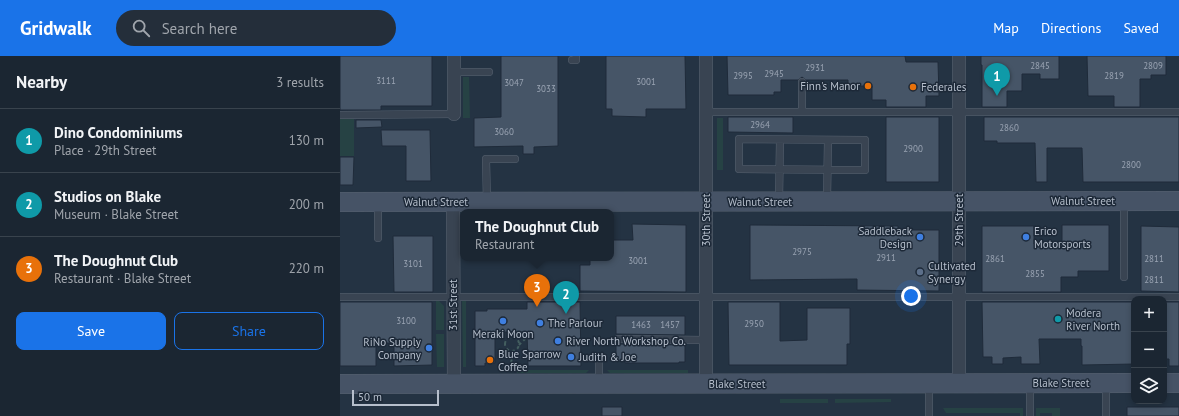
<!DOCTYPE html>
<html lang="en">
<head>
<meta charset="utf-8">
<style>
	:root { --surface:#1b2632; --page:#242e3a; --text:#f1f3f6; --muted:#a0a5ac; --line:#39434d; --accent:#1a73e8 }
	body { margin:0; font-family:"PT Sans",sans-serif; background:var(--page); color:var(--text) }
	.controls { position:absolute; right:12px; bottom:12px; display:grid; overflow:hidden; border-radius:8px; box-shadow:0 2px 6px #0003 }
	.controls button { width:36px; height:36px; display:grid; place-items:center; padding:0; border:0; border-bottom:1px solid var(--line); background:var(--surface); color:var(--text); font:20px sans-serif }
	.scale { position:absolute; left:12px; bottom:10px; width:87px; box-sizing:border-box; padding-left:4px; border:2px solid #b6bfcc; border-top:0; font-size:11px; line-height:14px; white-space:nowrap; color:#b6bfcc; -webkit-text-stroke:3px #1d2938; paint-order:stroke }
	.you { position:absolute; left:571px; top:240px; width:14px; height:14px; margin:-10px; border:3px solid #fff; border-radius:50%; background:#1a73e8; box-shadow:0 0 0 6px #1a73e833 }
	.badge { display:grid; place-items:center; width:26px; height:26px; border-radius:50%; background:var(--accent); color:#fff; font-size:13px; font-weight:700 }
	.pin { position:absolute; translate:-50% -33px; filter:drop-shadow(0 1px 2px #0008) }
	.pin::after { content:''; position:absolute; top:21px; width:14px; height:12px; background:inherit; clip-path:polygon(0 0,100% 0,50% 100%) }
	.popup { position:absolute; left:120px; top:153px; width:154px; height:52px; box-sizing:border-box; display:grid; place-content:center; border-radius:8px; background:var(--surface); filter:drop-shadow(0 1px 3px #0005); font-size:13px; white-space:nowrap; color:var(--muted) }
	.popup b { font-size:15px; color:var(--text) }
	.popup::after { content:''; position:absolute; left:50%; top:100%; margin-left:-8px; border:8px solid transparent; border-top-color:var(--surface) }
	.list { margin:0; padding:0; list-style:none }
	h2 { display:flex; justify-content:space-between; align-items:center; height:52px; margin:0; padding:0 16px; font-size:17px }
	h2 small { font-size:13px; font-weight:400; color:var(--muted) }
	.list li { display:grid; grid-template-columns:26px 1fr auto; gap:12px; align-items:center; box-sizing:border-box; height:64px; padding:0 16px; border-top:1px solid var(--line) }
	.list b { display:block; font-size:15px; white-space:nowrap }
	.list p { margin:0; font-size:13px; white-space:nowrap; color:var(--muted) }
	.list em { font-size:13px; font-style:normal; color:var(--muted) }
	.actions { display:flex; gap:8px; padding:12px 16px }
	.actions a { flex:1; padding:9px 0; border:1px solid var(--accent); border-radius:8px; text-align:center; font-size:14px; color:var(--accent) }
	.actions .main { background:var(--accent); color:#fff }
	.icon { flex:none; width:22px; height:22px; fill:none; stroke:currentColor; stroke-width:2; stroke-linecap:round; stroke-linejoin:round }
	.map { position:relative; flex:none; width:839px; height:360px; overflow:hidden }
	header { display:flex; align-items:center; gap:24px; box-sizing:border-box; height:56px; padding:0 20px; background:var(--accent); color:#fff }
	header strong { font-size:19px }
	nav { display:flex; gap:22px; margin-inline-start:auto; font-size:14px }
	.search { width:280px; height:36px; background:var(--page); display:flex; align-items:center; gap:10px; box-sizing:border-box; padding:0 14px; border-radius:22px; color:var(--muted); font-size:15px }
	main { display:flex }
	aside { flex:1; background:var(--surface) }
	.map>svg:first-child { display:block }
	.green { fill:#264244 }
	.building { fill:#465567; stroke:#1f2b3a }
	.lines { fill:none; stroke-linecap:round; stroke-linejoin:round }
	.lane-casing { stroke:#576270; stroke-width:8 }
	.street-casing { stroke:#576270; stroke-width:14 }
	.secondary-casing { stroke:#576270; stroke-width:20 }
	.path { stroke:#445f60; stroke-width:2; stroke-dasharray:3 3; stroke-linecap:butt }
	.lane { stroke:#394452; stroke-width:7 }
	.street { stroke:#394452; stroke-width:13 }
	.secondary { stroke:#465366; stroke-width:19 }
	.food-dot { fill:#e8710a; stroke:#1d2938; stroke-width:1.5 }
	.shop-dot { fill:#3f7fe0; stroke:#1d2938; stroke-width:1.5 }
	.service-dot { fill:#5c6f8a; stroke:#1d2938; stroke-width:1.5 }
	.culture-dot { fill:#0f9aa8; stroke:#1d2938; stroke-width:1.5 }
	.labels { text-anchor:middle; stroke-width:3; stroke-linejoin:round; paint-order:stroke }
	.number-label { font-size:9px; fill:#9aa4b3 }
	.poi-label { font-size:11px; fill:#b6bfcc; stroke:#1d2938; text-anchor:start }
	.street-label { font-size:11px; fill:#b6bfcc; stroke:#1d2938 }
</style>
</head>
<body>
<header>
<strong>Gridwalk</strong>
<div class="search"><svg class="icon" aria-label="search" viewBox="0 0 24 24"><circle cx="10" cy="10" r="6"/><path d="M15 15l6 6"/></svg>Search here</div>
<nav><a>Map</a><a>Directions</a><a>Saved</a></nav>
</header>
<main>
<aside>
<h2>Nearby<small>3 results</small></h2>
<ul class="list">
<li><span class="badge" style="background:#0f9aa8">1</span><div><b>Dino Condominiums</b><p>Place · 29th Street</p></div><em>130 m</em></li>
<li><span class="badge" style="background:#0f9aa8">2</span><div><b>Studios on Blake</b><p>Museum · Blake Street</p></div><em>200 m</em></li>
<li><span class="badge" style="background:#e8710a">3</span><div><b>The Doughnut Club</b><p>Restaurant · Blake Street</p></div><em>220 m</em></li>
</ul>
<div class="actions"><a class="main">Save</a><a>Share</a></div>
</aside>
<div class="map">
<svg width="839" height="360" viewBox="0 0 839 360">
	<rect width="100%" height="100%" fill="#243343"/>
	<!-- green -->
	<path class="green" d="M123 21H129L130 62H123Z
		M377 62H383V114H377Z
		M0 63H14V100H0Z
		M122 244H126V311H123Z
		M96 245H99L104 250V274H96Z
		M96 278H104V311H97Z
		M177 314H249L246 317H177Z
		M267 314H348V317H270Z
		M488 343V347H440V343Z
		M495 343H551V346L495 347Z
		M603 352H683V360H680V357H606Z
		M696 352H720V360H712V357H700V360H696Z"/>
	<!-- building -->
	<path class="building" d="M0 0H92V50H41V54H0Z
		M161 0H218V90L194 91V98H183V90L134 91V62L161 61Z
		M266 0H345L346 53H306V61L272 60V53H266Z
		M387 0H565L566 6H598L599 40H586V51H546V44H532V30H508V24H466L462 21 458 24H441V36H434V39H388Z
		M641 0H719V23H700V18H682V35H667V51H642V9H641Z
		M747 0H826V19H811V23H800V51H774V40H748Z
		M388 61H453V77L388 76Z
		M546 61H599V126H546Z
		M644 61H839V126H743L742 92H707V126H696L695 87H657V85H644Z
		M16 64H41L42 71 16 72Z
		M41 74H90L91 125H66V90H42Z
		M0 101H14L13 129H0Z
		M292 168 346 169V236L240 235V209H250V202H271V184H293Z
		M410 169 558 170V174H599V235L517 234V223L410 224Z
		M722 169H769V215H738V221H721V236H642V170H694V188H722Z
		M801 170 839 171V236L801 235Z
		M53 180H93V236H54Z
		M0 246H92V309L54 310V287H36V310H0Z
		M187 246H240L241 310H188L187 276H155V307H145V310H135V255H147V253H187Z
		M388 246H440V285L467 284V252H510V288H507V309H389Z
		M642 246H794V308L742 309V290H741V283H699L700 308H681V301L663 302V308H652V301H643Z
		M824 246H839V310H829V303H824Z
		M276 260H345V279L276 278Z
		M276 288 345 289V306H339V307H285V305H276Z
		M262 351H282V360H262Z
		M787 351H839V360H787Z"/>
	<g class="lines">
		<defs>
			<path id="lane" d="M232 4H236V0
				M114 16H149
				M366 56H839
				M462 56V26
				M0 59 114 58
				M399 83 525 84V114L399 113Z
				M487 144 488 84
				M439 145 440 84
				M147 146 146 103H175
				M784 146V221
				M38 182V146
				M0 241H839
				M278 283 366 284
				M259 307V327
				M589 328V360
				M766 328V360
				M690 360V328"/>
			<path id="street" d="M366 0V328
				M114 58V0
				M113 146 114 328
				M619 327V0"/>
			<path id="secondary" d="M0 146 839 145
				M824 327H839
				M0 328 794 327"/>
		</defs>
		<!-- lane casing -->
		<use href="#lane" class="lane-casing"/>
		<!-- street casing -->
		<use href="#street" class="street-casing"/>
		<!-- secondary casing -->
		<use href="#secondary" class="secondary-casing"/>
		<!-- path -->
		<path class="path" d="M165 288a7 7 0 1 1 14 0a7 7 0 1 1-14 0Z
			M179 289 185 283
			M171 312 172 296"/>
		<!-- lane -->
		<use href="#lane" class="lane"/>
		<!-- street -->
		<use href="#street" class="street"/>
		<!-- secondary -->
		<use href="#secondary" class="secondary"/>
	</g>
	<!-- markers -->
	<g class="food-dot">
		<circle cx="528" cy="30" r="4"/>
		<circle cx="573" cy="31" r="4"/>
		<circle cx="150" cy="304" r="4"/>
	</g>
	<g class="shop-dot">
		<circle cx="580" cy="181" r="4"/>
		<circle cx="686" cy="181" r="4"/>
		<circle cx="163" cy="265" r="4"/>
		<circle cx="200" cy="267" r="4"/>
		<circle cx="218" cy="285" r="4"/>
		<circle cx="89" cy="292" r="4"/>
		<circle cx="231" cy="301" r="4"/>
	</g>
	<circle class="service-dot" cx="580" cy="216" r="4"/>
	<circle class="culture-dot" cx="718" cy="263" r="4"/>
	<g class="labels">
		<!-- number labels -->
		<g class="number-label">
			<text x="700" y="13">2845</text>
			<text x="813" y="13">2809</text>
			<text x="475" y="15">2931</text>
			<text x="434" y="21">2945</text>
			<text x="403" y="23">2995</text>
			<text x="774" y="23">2819</text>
			<text x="46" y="28">3111</text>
			<text x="306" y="29">3001</text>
			<text x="174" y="30">3047</text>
			<text x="206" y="36">3033</text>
			<text x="420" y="72">2964</text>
			<text x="669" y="75">2860</text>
			<text x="164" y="79">3060</text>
			<text x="573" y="96">2900</text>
			<text x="791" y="112">2800</text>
			<text x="462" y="199">2975</text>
			<text x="546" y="205">2911</text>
			<text x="655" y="206">2861</text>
			<text x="814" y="206">2811</text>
			<text x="298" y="208">3001</text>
			<text x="73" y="211">3101</text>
			<text x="695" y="221">2855</text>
			<text x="814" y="227">2811</text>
			<text x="66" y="268">3100</text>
			<text x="414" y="271">2950</text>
			<text x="301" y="272">1463</text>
			<text x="330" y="272">1457</text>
		</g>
		<!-- poi labels -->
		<g class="poi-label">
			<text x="520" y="34" text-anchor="end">Finn's Manor</text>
			<text x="581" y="35">Federales</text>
			<text x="572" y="179" text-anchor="end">Saddleback<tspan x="572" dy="13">Design</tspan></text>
			<text x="694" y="179">Erico<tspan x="694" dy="13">Motorsports</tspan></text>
			<text x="588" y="214">Cultivated<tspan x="588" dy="13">Synergy</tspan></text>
			<text x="726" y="261">Modera<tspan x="726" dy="13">River North</tspan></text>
			<text x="208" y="271">The Parlour</text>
			<text x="163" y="282" text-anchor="middle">Meraki Moon</text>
			<text x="226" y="289">River North Workshop Co.</text>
			<text x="81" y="290" text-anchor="end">RiNo Supply<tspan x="81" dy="13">Company</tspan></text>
			<text x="158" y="302">Blue Sparrow<tspan x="158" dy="13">Coffee</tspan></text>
			<text x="239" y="305">Judith &amp; Joe</text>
		</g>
		<!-- street labels -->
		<g class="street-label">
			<text x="743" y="149">Walnut Street</text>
			<text x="96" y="150">Walnut Street</text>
			<text x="420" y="150">Walnut Street</text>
			<text transform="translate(366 164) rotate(-90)" y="4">30th Street</text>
			<text transform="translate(619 164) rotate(-90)" y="4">29th Street</text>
			<text transform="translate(113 249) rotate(-90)" y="4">31st Street</text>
			<text x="721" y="331">Blake Street</text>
			<text x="397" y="332">Blake Street</text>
		</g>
	</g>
</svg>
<div class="controls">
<button>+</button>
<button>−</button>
<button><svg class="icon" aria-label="layers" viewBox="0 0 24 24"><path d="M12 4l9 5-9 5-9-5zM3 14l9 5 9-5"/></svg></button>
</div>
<div class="scale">50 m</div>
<div class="you"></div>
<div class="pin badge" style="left:657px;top:40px;background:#0f9aa8">1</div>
<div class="pin badge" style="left:226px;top:258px;background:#0f9aa8">2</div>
<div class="pin badge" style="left:197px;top:251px;background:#e8710a">3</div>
<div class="popup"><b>The Doughnut Club</b>Restaurant</div>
</div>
</main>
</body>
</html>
